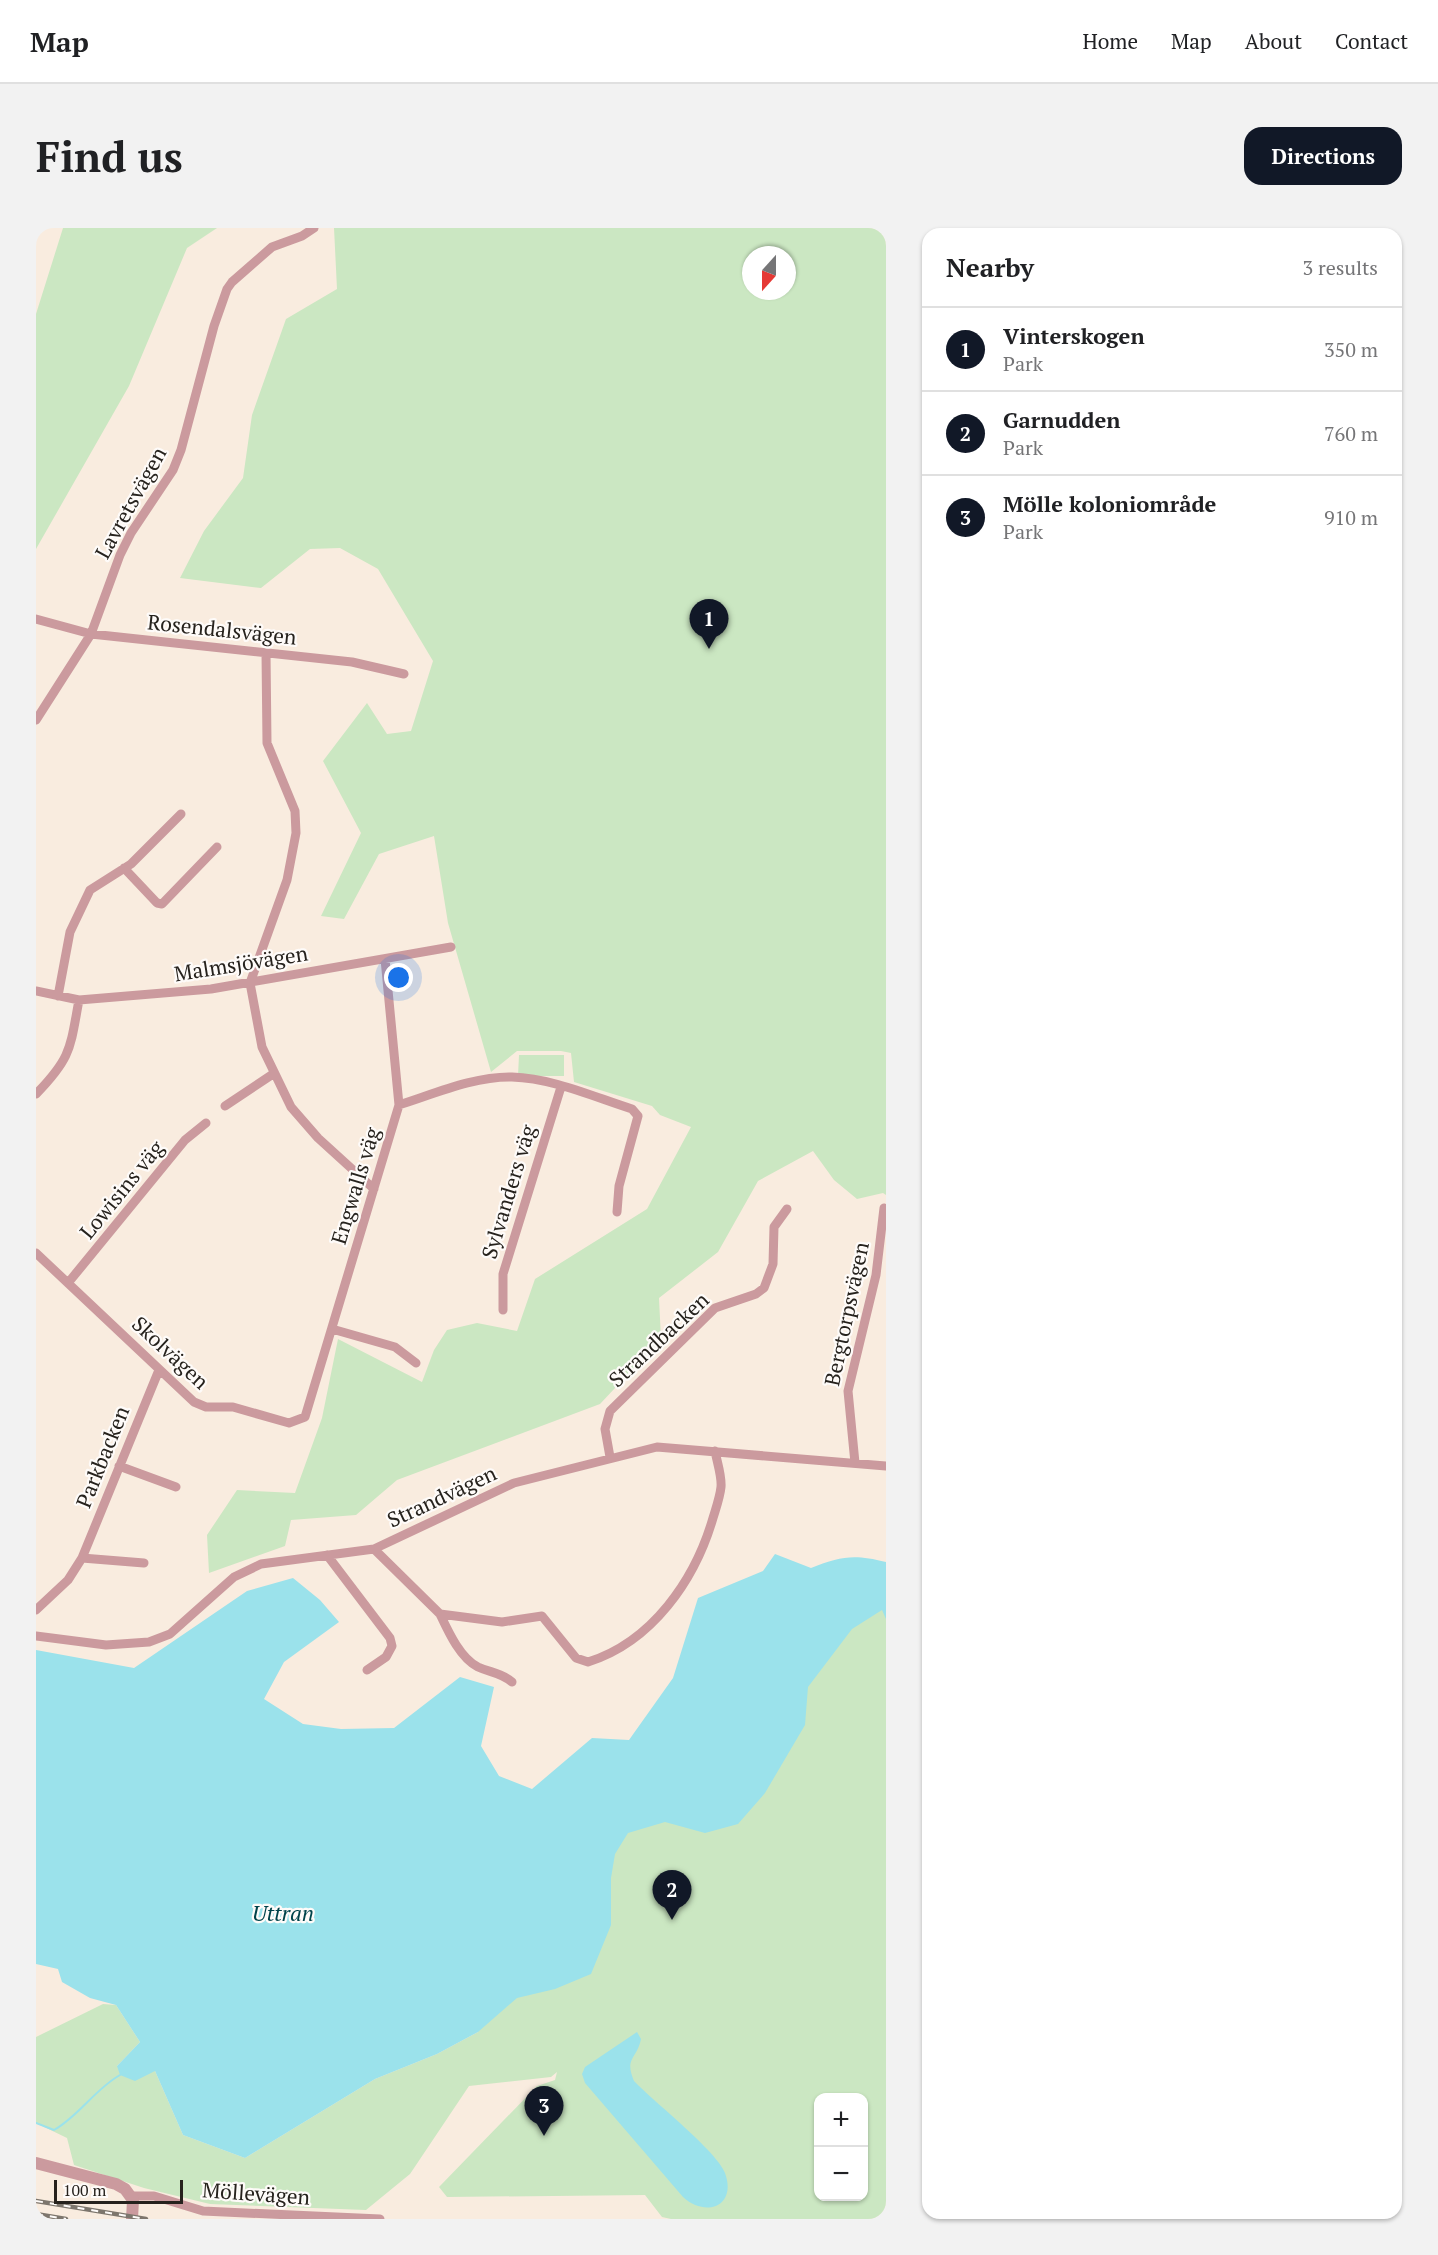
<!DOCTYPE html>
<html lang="en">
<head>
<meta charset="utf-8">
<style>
	:root { --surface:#fff; --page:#f2f2f2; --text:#202124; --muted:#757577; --line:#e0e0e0; --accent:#111827 }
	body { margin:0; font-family:"PT Serif",serif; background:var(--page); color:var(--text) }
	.controls { position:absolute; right:18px; bottom:18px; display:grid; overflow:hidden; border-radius:12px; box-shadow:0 2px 4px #0004 }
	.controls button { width:54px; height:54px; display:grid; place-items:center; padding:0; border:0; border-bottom:2px solid var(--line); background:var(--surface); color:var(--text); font:30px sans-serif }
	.compass { position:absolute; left:706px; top:18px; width:54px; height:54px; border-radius:50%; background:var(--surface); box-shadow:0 2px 4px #0004; rotate:201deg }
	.scale { position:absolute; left:18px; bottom:15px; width:129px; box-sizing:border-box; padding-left:6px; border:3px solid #26221d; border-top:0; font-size:16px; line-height:21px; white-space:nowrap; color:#26221d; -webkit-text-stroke:4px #fefbf9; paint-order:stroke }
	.you { position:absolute; left:363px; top:750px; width:21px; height:21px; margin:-15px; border:4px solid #fff; border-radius:50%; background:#1a73e8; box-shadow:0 0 0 9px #1a73e833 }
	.badge { display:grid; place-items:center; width:39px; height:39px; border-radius:50%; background:var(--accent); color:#fff; font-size:20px; font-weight:700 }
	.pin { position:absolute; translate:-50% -50px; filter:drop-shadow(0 2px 3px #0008) }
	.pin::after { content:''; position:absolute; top:32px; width:21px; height:18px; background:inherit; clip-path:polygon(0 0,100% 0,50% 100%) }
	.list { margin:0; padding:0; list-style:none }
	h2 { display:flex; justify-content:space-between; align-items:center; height:78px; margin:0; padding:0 24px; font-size:26px }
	h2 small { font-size:20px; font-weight:400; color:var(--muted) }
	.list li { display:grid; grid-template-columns:39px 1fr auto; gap:18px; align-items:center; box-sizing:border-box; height:84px; padding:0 24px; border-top:2px solid var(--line) }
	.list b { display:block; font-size:22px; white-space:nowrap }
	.list p { margin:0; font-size:20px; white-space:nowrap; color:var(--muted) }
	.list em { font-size:20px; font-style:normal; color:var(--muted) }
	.map { position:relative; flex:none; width:850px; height:1991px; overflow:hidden; border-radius:18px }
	header { display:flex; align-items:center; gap:36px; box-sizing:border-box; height:84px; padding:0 30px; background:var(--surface); border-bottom:2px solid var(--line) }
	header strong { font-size:28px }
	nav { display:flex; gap:33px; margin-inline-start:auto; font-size:21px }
	.intro { display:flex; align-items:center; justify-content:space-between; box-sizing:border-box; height:144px; padding:0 36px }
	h1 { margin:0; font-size:42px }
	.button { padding:15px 27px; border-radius:18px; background:var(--accent); color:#fff; font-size:21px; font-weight:700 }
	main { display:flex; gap:36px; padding:0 36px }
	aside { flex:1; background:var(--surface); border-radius:18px; box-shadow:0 2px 4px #0004 }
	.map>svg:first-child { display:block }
	.green { fill:#cbe7c2; fill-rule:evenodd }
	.water { fill:#9be2eb }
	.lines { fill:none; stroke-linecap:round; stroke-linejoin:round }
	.stream { stroke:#9be2eb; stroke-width:2 }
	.minor { stroke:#cb9a9e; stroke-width:9 }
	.tertiary { stroke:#cb9a9e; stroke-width:12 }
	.rail-casing { stroke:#7d766d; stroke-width:4.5 }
	.rail { stroke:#fefbf9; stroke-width:2; stroke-dasharray:7; stroke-linecap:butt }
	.labels { text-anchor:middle; stroke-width:4.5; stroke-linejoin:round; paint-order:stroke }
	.street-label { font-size:21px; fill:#26221d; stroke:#fefbf9 }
	.water-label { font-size:22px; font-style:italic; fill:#00434b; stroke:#fefbf9 }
</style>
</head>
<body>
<header>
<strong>Map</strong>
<nav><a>Home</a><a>Map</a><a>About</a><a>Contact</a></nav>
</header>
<div class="intro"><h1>Find us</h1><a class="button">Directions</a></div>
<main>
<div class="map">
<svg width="850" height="1991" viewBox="0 0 850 1991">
	<rect width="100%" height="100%" fill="#f9ecdf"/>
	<!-- green -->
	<path class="green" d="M27 0H181L151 20 93 158 0 321V86Z
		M298 0H850V967L847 965 821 971 798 952 777 923 722 953 682 1024 623 1070 625 1111 564 1176 361 1252 320 1287 255 1292 249 1318 173 1345 171 1307 201 1262 259 1265 286 1190 302 1111 386 1154 398 1122 411 1102 441 1095 481 1103 499 1051 611 981 655 899 624 887 616 878 538 854 535 825 525 823H481L455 844 412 695 398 608 343 626 308 691 285 688 325 605 287 533 331 475 351 506 375 503 397 433 342 341 304 320 274 321 225 360 144 350 168 303 207 250 216 187 250 91 301 61ZM715 27H751V63H715Z
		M483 827H528V848H482Z
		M850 1367V1991H635L626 1989 609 1967 411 1969 403 1959 501 1858 519 1852 521 1844 515 1849 433 1858 374 1946 330 1982 174 1976 108 1960 38 1937 31 1910 0 1895V1809L67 1776 80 1777 104 1814 81 1838 119 1843 147 1907 209 1930 339 1851 401 1826 442 1804 457 1607ZM782 1870H828V1968H782Z"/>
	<!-- water -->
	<path class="water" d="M739 1326 775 1340C805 1328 818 1326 850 1334V1391L846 1382 816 1401 772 1459 769 1497 729 1565 702 1596 669 1605 629 1594 592 1605 579 1626 575 1650V1697L555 1746 519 1761 481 1770 442 1804 401 1826 339 1851 209 1930 147 1907 119 1843 99 1853 84 1847 81 1838 104 1814 80 1777 54 1770 26 1754 22 1741 0 1736V1422L98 1440 211 1363 257 1350 284 1372 303 1394 248 1434 228 1471 267 1496 305 1501 358 1500 424 1449 458 1459 445 1518 463 1548 496 1561 556 1510 593 1512 637 1450 662 1370 727 1343Z
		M601 1804 605 1811C601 1831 588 1830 598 1853 618 1874 681 1923 689 1945 701 1978 670 1990 647 1969L549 1855 546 1846 549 1839Z"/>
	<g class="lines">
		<!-- stream -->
		<path class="stream" d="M0 1895 18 1902C43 1888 59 1861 84 1847"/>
		<!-- minor -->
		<path class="minor" d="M0 391 55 406 316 434 368 446
			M230 425 231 515 259 583 260 605 251 652 214 755 226 819 255 879 282 910 338 961
			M0 492 55 406 84 327 95 305 137 242 145 222 178 98 191 61 196 54 236 19 266 8 278 0
			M88 640 121 675 126 676 181 619
			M0 763 43 772 175 761 415 719
			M22 768 34 704 54 662 95 636 145 586
			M0 866C36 829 34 820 43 772
			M363 877C398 866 439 848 476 849 516 850 558 869 596 881L602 888 583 958 581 984
			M189 878 237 846
			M0 1025 158 1174 170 1179H197L253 1195 269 1189 363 877 349 731
			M32 1055 149 912 170 895
			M467 1082V1046L525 859
			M296 1101 359 1119 380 1135
			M574 1229 569 1201 574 1183 679 1080 720 1066 728 1060 737 1036 738 999 751 981
			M819 1235 812 1163 840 1047 848 980
			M83 1238 140 1259
			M338 1321 404 1386 466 1394 506 1388 540 1430 552 1434C616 1414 659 1352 677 1290 680 1280 684 1269 685 1259 686 1248 681 1234 679 1223
			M291 1327 354 1410 356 1418 350 1429 331 1442
			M46 1330 108 1335
			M0 1382 32 1352 46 1330 123 1142
			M404 1386C412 1403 424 1430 442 1439 455 1445 464 1444 476 1454
			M0 1408 70 1417 113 1414 134 1406 198 1349 225 1336 338 1321 478 1255 621 1219 850 1238
			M95 1968H118L167 1983 344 1991"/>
		<!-- tertiary -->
		<path class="tertiary" d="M0 1935 80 1956 89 1961 97 1972 96 1991"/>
		<defs>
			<path id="rail" d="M0 1973 110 1991
				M0 1986 30 1991"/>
		</defs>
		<!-- rail casing -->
		<use href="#rail" class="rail-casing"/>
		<!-- rail -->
		<use href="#rail" class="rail"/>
	</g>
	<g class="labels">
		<!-- street labels -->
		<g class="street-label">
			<text transform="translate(95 275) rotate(-61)" y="7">Lavretsvägen</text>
			<text transform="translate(186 402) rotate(6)" y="7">Rosendalsvägen</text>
			<text transform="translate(205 736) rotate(-9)" y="7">Malmsjövägen</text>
			<text transform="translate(320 958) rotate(-73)" y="7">Engwalls väg</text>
			<text transform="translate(86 962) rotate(-51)" y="7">Lowisins väg</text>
			<text transform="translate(473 964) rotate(-73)" y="7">Sylvanders väg</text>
			<text transform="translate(811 1086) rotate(-78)" y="7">Bergtorpsvägen</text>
			<text transform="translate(623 1112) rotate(-43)" y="7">Strandbacken</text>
			<text transform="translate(134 1125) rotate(43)" y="7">Skolvägen</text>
			<text transform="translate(67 1229) rotate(-68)" y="7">Parkbacken</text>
			<text transform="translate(406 1269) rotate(-25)" y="7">Strandvägen</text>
			<text transform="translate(220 1966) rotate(4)" y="7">Möllevägen</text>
		</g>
		<!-- water labels -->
		<g class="water-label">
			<text x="247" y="1693">Uttran</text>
		</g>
	</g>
</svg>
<div class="controls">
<button>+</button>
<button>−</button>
</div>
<svg class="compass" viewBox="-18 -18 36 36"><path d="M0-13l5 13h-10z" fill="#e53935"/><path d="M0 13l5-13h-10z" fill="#757577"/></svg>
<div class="scale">100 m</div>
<div class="you"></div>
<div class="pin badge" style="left:673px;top:421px">1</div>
<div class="pin badge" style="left:636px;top:1692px">2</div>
<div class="pin badge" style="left:508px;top:1908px">3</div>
</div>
<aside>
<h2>Nearby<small>3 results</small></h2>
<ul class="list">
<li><span class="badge">1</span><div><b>Vinterskogen</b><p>Park</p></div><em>350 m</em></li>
<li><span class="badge">2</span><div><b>Garnudden</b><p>Park</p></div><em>760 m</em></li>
<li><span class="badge">3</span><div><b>Mölle koloniområde</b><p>Park</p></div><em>910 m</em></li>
</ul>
</aside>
</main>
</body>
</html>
